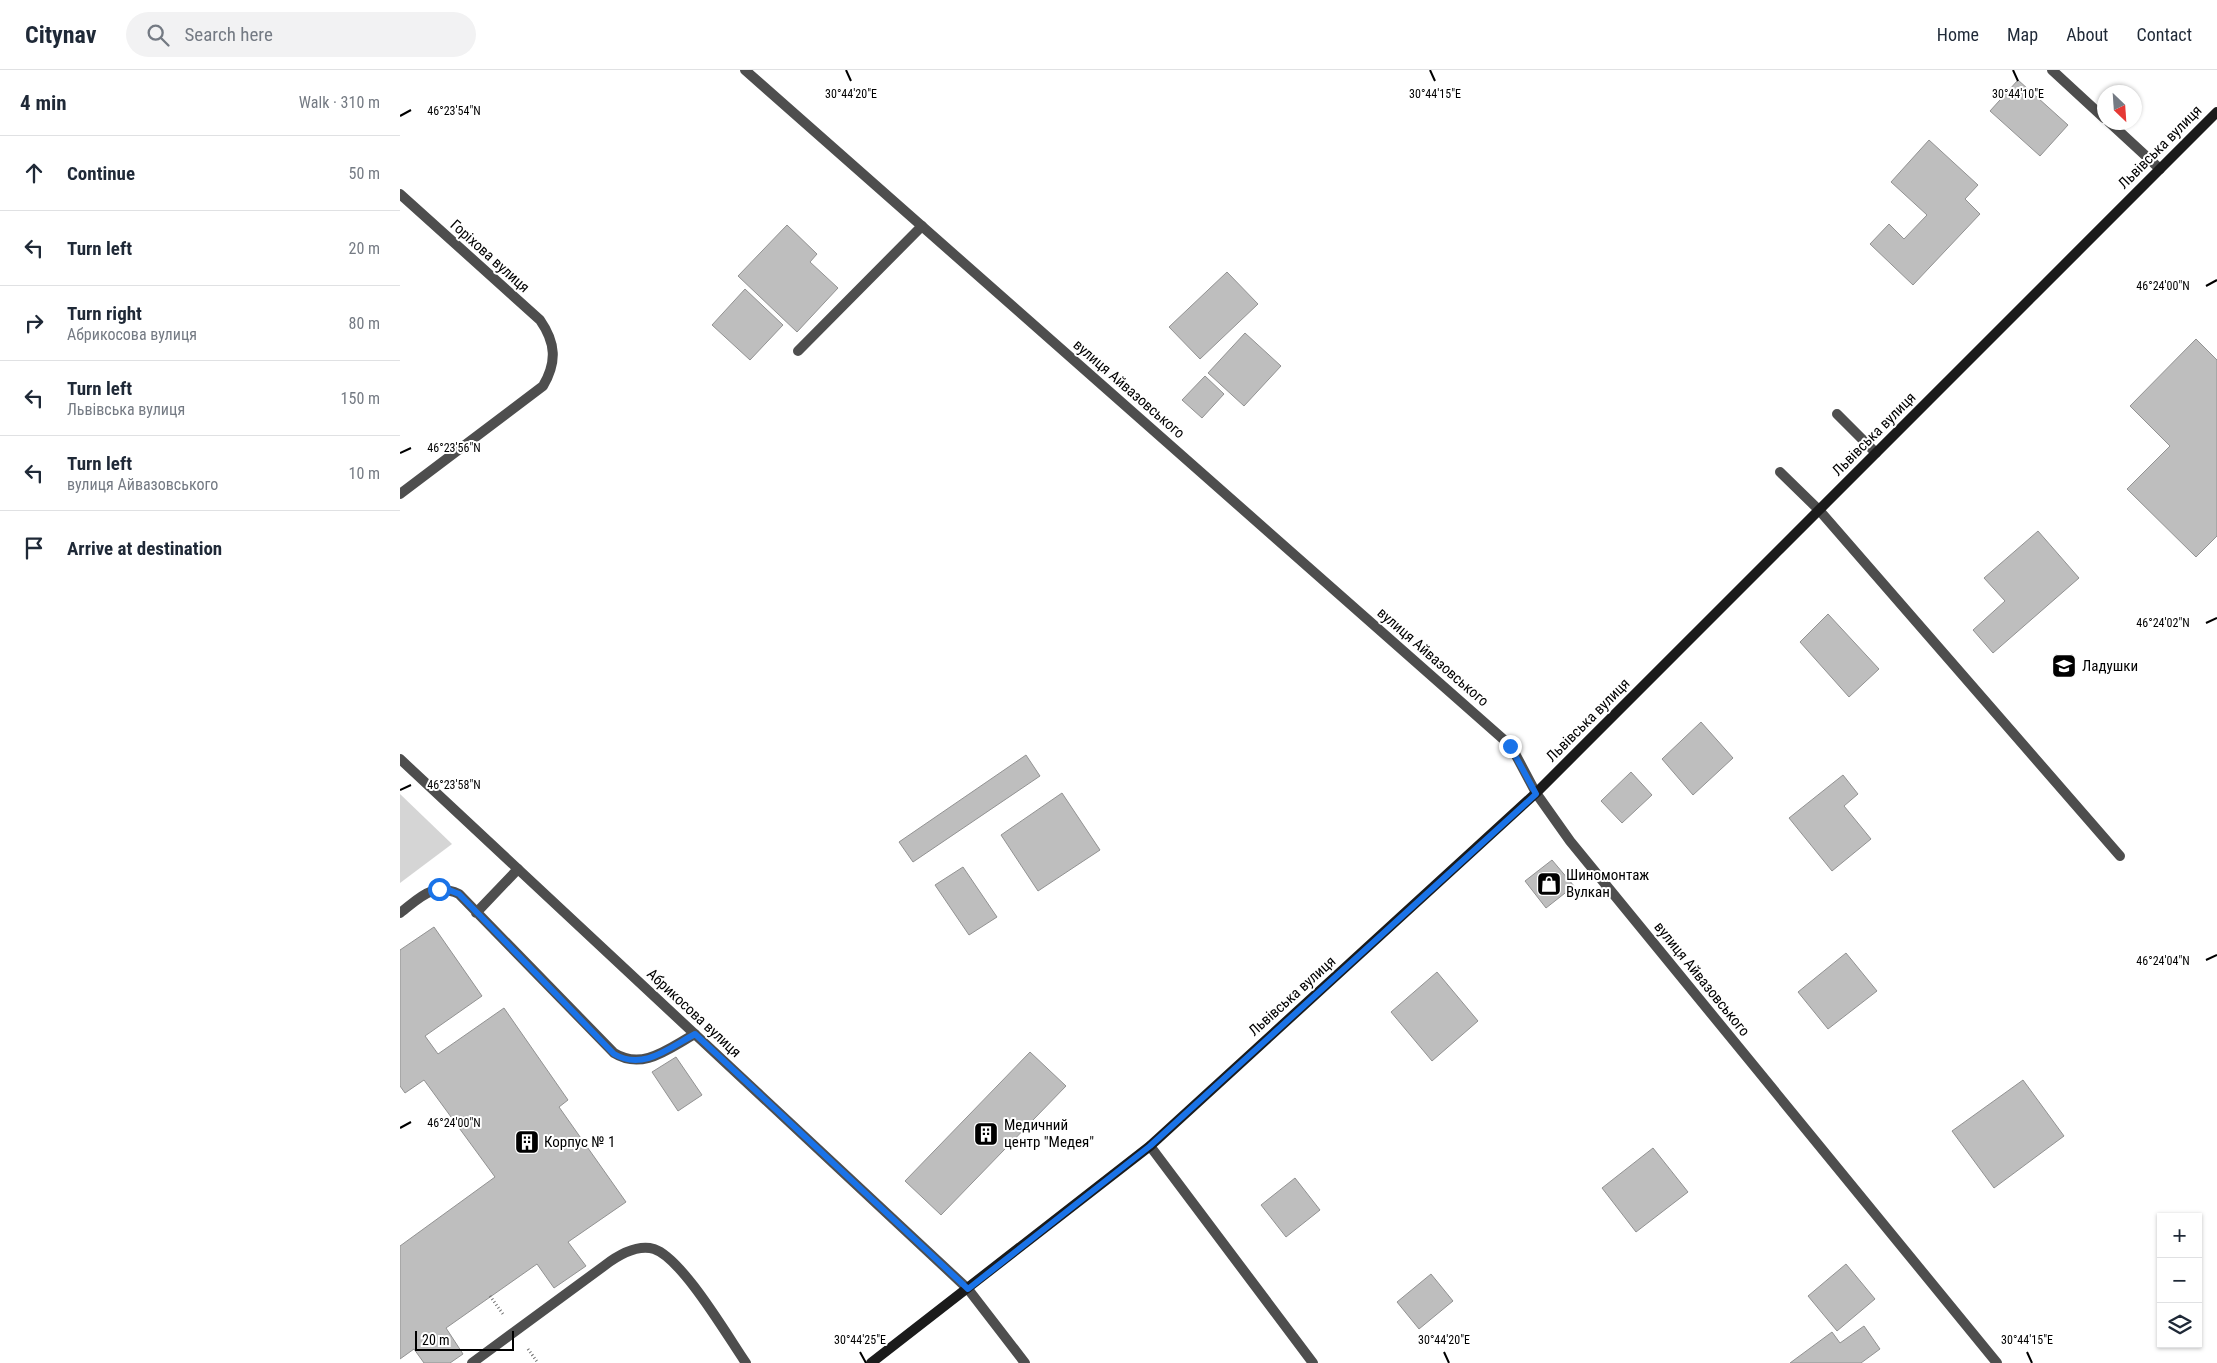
<!DOCTYPE html>
<html lang="en">
<head>
<meta charset="utf-8">
<style>
	:root { --surface:#fff; --page:#f2f2f3; --text:#1f2937; --muted:#747a83; --line:#e0e1e3 }
	body { margin:0; font-family:"Roboto Condensed",sans-serif; background:var(--page); color:var(--text) }
	.controls { position:absolute; right:15px; bottom:15px; display:grid; overflow:hidden; border-radius:0px; box-shadow:0 1px 4px #0004 }
	.controls button { width:45px; height:45px; display:grid; place-items:center; padding:0; border:0; border-bottom:1px solid var(--line); background:var(--surface); color:var(--text); font:25px sans-serif }
	.compass { position:absolute; left:1697px; top:15px; width:45px; height:45px; border-radius:50%; background:var(--surface); box-shadow:0 1px 4px #0004; rotate:155deg }
	.scale { position:absolute; left:15px; bottom:12px; width:99px; box-sizing:border-box; padding-left:5px; border:2px solid #000; border-top:0; font-size:14px; line-height:18px; white-space:nowrap; color:#000; -webkit-text-stroke:4px #fff; paint-order:stroke }
	.stop { position:absolute; width:15px; height:15px; margin:-11px; border:4px solid #1a73e8; border-radius:50%; background:#fff }
	.stop.end { background:#1a73e8; border-color:#fff; box-shadow:0 1px 5px #0008 }
	.list { margin:0; padding:0; list-style:none }
	h2 { display:flex; justify-content:space-between; align-items:center; height:65px; margin:0; padding:0 20px; font-size:21px }
	h2 small { font-size:16px; font-weight:400; color:var(--muted) }
	.list li { display:grid; grid-template-columns:32px 1fr auto; gap:15px; align-items:center; box-sizing:border-box; height:75px; padding:0 20px; border-top:1px solid var(--line) }
	.list b { display:block; font-size:19px; white-space:nowrap }
	.list p { margin:0; font-size:16px; white-space:nowrap; color:var(--muted) }
	.list em { font-size:16px; font-style:normal; color:var(--muted) }
	.icon { flex:none; width:28px; height:28px; fill:none; stroke:currentColor; stroke-width:2; stroke-linecap:round; stroke-linejoin:round }
	.map { position:relative; flex:none; width:1817px; height:1293px; overflow:hidden }
	header { display:flex; align-items:center; gap:30px; box-sizing:border-box; height:70px; padding:0 25px; background:var(--surface); border-bottom:1px solid var(--line) }
	header strong { font-size:24px }
	nav { display:flex; gap:28px; margin-inline-start:auto; font-size:18px }
	.search { width:350px; height:45px; background:var(--page); display:flex; align-items:center; gap:12px; box-sizing:border-box; padding:0 18px; border-radius:28px; color:var(--muted); font-size:19px }
	main { display:flex }
	aside { flex:1; background:var(--surface) }
	.map>svg:first-child { display:block }
	.green { fill:#d5d5d5 }
	.building { fill:#bebebe; stroke:#929292 }
	.lines { fill:none; stroke-linecap:round; stroke-linejoin:round }
	.path { stroke:#707070; stroke-width:3; stroke-dasharray:1 2.5; stroke-linecap:butt }
	.service { stroke:#4e4e4e; stroke-width:10 }
	.minor { stroke:#4e4e4e; stroke-width:10 }
	.secondary { stroke:#1b1b1b; stroke-width:10 }
	.route { stroke:#1a73e8; stroke-width:6 }
	.ticks { fill:none; stroke:#000; stroke-width:2 }
	.labels { text-anchor:middle; stroke-width:4; stroke-linejoin:round; paint-order:stroke }
	.street-label { font-size:15px; fill:#000; stroke:#fff }
	.poi-label { font-size:15px; fill:#000; stroke:#fff; text-anchor:start }
	.ticks-label { font-size:12px; text-anchor:middle; fill:#000; stroke:#fff; stroke-width:4; stroke-linejoin:round; paint-order:stroke }
</style>
</head>
<body>
<header>
<strong>Citynav</strong>
<div class="search"><svg class="icon" aria-label="search" viewBox="0 0 24 24"><circle cx="10" cy="10" r="6"/><path d="M15 15l6 6"/></svg>Search here</div>
<nav><a>Home</a><a>Map</a><a>About</a><a>Contact</a></nav>
</header>
<main>
<aside>
<h2>4 min<small>Walk · 310 m</small></h2>
<ul class="list">
<li><svg class="icon" aria-label="ahead" viewBox="0 0 24 24"><path d="M12 20V5M6 11l6-6 6 6"/></svg><div><b>Continue</b></div><em>50 m</em></li>
<li><svg class="icon" aria-label="left" viewBox="0 0 24 24"><path d="M17 20v-9H6M10 6l-5 5 5 5"/></svg><div><b>Turn left</b></div><em>20 m</em></li>
<li><svg class="icon" aria-label="right" viewBox="0 0 24 24"><path d="M7 20v-9h11M14 6l5 5-5 5"/></svg><div><b>Turn right</b><p>Абрикосова вулиця</p></div><em>80 m</em></li>
<li><svg class="icon" aria-label="left" viewBox="0 0 24 24"><path d="M17 20v-9H6M10 6l-5 5 5 5"/></svg><div><b>Turn left</b><p>Львівська вулиця</p></div><em>150 m</em></li>
<li><svg class="icon" aria-label="left" viewBox="0 0 24 24"><path d="M17 20v-9H6M10 6l-5 5 5 5"/></svg><div><b>Turn left</b><p>вулиця Айвазовського</p></div><em>10 m</em></li>
<li><svg class="icon" aria-label="arrive" viewBox="0 0 24 24"><path d="M6 21V4h12l-3 4 3 4H6"/></svg><div><b>Arrive at destination</b></div></li>
</ul>
</aside>
<div class="map">
<svg width="1817" height="1293" viewBox="0 0 1817 1293">
	<rect width="100%" height="100%" fill="#fff"/>
	<!-- green -->
	<path class="green" d="M0 724 52 774 0 813Z"/>
	<!-- building -->
	<path class="building" d="M1618 10 1668 55 1640 86 1590 41Z
		M1529 70 1578 115 1565 129 1580 144 1513 215 1470 174 1489 154 1504 169 1527 145 1491 112Z
		M387 155 417 184 410 192 438 218 397 262 338 206Z
		M827 202 858 234 800 289 769 257Z
		M345 219 383 255 350 290 312 255Z
		M845 263 881 296 844 336 808 303Z
		M1796 269 1817 290V466L1796 487 1727 419 1770 376 1730 336Z
		M805 306 824 324 802 348 782 330Z
		M1638 461 1679 508 1593 583 1573 560 1605 531 1584 508Z
		M1428 544 1479 599 1449 627 1400 572Z
		M1301 652 1333 688 1293 725 1262 689Z
		M626 685 640 706 513 792 499 772Z
		M1231 702 1252 725 1222 753 1201 731Z
		M1443 705 1458 724 1444 736 1471 769 1432 801 1389 748Z
		M662 723 700 780 638 821 601 765Z
		M1152 790 1174 816 1146 838 1125 811Z
		M563 797 597 847 569 865 535 815Z
		M34 857 82 926 25 966 38 984 104 938 168 1030 159 1037 226 1132 168 1172 186 1196 154 1218 137 1194 46 1258 63 1284 50 1293H24L14 1279 0 1289V1176L95 1107 24 1010 5 1023 0 1016V880Z
		M1446 883 1477 921 1428 959 1398 922Z
		M1037 902 1078 951 1032 991 991 942Z
		M630 982 666 1016 541 1145 505 1111Z
		M276 987 302 1025 278 1041 252 1002Z
		M1623 1010 1664 1066 1594 1118 1552 1061Z
		M1253 1078 1288 1122 1236 1162 1202 1118Z
		M895 1108 920 1140 886 1167 861 1135Z
		M1446 1194 1475 1229 1437 1261 1408 1226Z
		M1031 1204 1053 1231 1019 1259 997 1232Z
		M1464 1256 1480 1279 1461 1293H1390L1432 1262 1440 1273Z"/>
	<g class="lines">
		<!-- path -->
		<path class="path" d="M90 1226 103 1244
			M128 1279 138 1293"/>
		<!-- service -->
		<path class="service" d="M1652 0 1704 48
			M1709 52 1760 99
			M398 281 522 156
			M1437 344 1476 383
			M1380 402 1419 440 1720 786
			M0 843C20 828 32 812 59 824L214 983C243 1001 269 978 295 964
			M76 843 118 799
			M750 1076 913 1293
			M72 1293 204 1196C217 1186 236 1174 254 1179 282 1188 328 1267 346 1293"/>
		<!-- minor -->
		<path class="minor" d="M345 0 1111 676 1136 723 1170 771 1597 1293
			M0 124 140 250C156 273 157 292 143 316L0 424
			M0 689 568 1219 625 1293"/>
		<!-- secondary -->
		<path class="secondary" d="M471 1293 750 1076 1136 723 1817 42"/>
	</g>
	<g class="lines">
		<!-- route -->
		<path class="route" d="M39 819 49 820 59 824 214 984C243 1001 269 978 295 964L568 1219 750 1076 1136 724 1110 676"/>
	</g>
	<!-- ticks -->
	<path class="ticks" d="M446 0 451 11M1030 0 1035 11M1613 0 1618 11M0 46 11 40M1806 216 1817 210M0 383 11 378M1806 553 1817 548M0 720 11 715M1806 890 1817 885M0 1058 11 1052M460 1282 466 1293M1044 1282 1049 1293M1627 1282 1632 1293"/>
	<!-- icons -->
	<defs>
		<symbol id="school-square" viewBox="-11 -11 22 22"><rect x="-9" y="-9" width="18" height="18" rx="4" fill="#000" stroke="#fff"/><path d="M0-5L7-2L0 1L-7-2ZM-4 1L0 2.5L4 1V4Q0 6-4 4Z" fill="#fff"/></symbol>
		<symbol id="shop-square" viewBox="-11 -11 22 22"><rect x="-9" y="-9" width="18" height="18" rx="4" fill="#000" stroke="#fff"/><path d="M-5-2.5h2.3a2.7 3.5 0 0 1 5.4 0H5L5.5 6h-11ZM-1.5-2.5h3a1.5 2.3 0 0 0-3 0Z" fill="#fff"/></symbol>
		<symbol id="building-square" viewBox="-11 -11 22 22"><rect x="-9" y="-9" width="18" height="18" rx="4" fill="#000" stroke="#fff"/><path d="M-4-6H4V6H1V3H-1V6H-4ZM-2.5-4.3h1.7v1.8h-1.7ZM.8-4.3h1.7v1.8H.8ZM-2.5-1h1.7V.8h-1.7ZM.8-1h1.7V.8H.8Z" fill="#fff"/></symbol>
	</defs>
	<g fill-rule="evenodd">
		<use href="#school-square" x="1650" y="582" width="28" height="28"/>
		<use href="#shop-square" x="1135" y="800" width="28" height="28"/>
		<use href="#building-square" x="572" y="1050" width="28" height="28"/>
		<use href="#building-square" x="113" y="1058" width="28" height="28"/>
	</g>
	<g class="labels">
		<!-- street labels -->
		<g class="street-label">
			<text transform="translate(1760 77) rotate(-45)" y="5">Львівська вулиця</text>
			<text transform="translate(90 186) rotate(42)" y="5">Горіхова вулиця</text>
			<text transform="translate(729 319) rotate(41)" y="5">вулиця Айвазовського</text>
			<text transform="translate(1474 364) rotate(-45)" y="5">Львівська вулиця</text>
			<text transform="translate(1033 587) rotate(41)" y="5">вулиця Айвазовського</text>
			<text transform="translate(1188 650) rotate(-45)" y="5">Львівська вулиця</text>
			<text transform="translate(1302 909) rotate(51)" y="5">вулиця Айвазовського</text>
			<text transform="translate(892 926) rotate(-42)" y="5">Львівська вулиця</text>
			<text transform="translate(294 943) rotate(43)" y="5">Абрикосова вулиця</text>
		</g>
		<!-- poi labels -->
		<g class="poi-label">
			<text x="1682" y="601">Ладушки</text>
			<text x="1166" y="810">Шиномонтаж<tspan x="1166" dy="17">Вулкан</tspan></text>
			<text x="604" y="1060">Медичний<tspan x="604" dy="17">центр "Медея"</tspan></text>
			<text x="144" y="1077">Корпус № 1</text>
		</g>
	</g>
	<g class="ticks-label">
		<text x="451" y="28">30°44'20"E</text>
		<text x="1035" y="28">30°44'15"E</text>
		<text x="1618" y="28">30°44'10"E</text>
		<text x="54" y="45">46°23'54"N</text>
		<text x="1763" y="220">46°24'00"N</text>
		<text x="54" y="382">46°23'56"N</text>
		<text x="1763" y="557">46°24'02"N</text>
		<text x="54" y="719">46°23'58"N</text>
		<text x="1763" y="895">46°24'04"N</text>
		<text x="54" y="1057">46°24'00"N</text>
		<text x="460" y="1274">30°44'25"E</text>
		<text x="1044" y="1274">30°44'20"E</text>
		<text x="1627" y="1274">30°44'15"E</text>
	</g>
</svg>
<div class="controls">
<button>+</button>
<button>−</button>
<button><svg class="icon" aria-label="layers" viewBox="0 0 24 24"><path d="M12 4l9 5-9 5-9-5zM3 14l9 5 9-5"/></svg></button>
</div>
<svg class="compass" viewBox="-18 -18 36 36"><path d="M0-13l5 13h-10z" fill="#e53935"/><path d="M0 13l5-13h-10z" fill="#747a83"/></svg>
<div class="scale">20 m</div>
<div class="stop" style="left:39px;top:819px"></div>
<div class="stop end" style="left:1110px;top:676px"></div>
</div>
</main>
</body>
</html>
